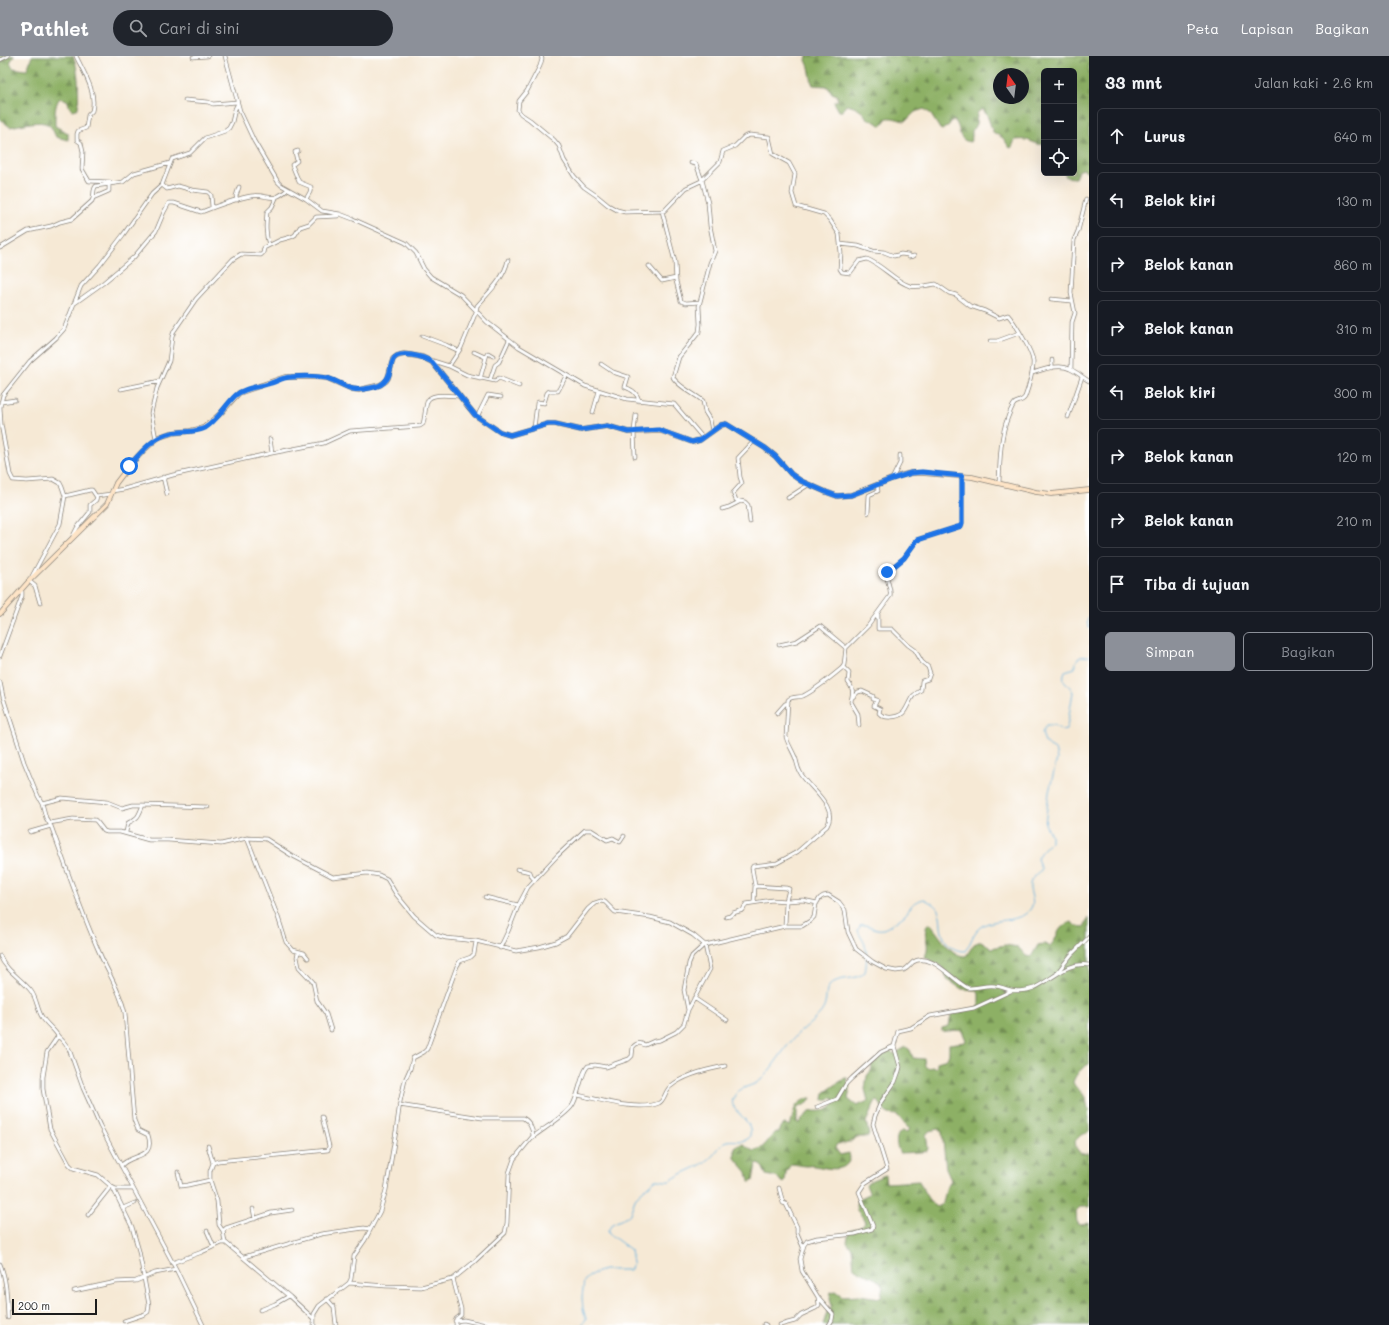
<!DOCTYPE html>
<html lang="id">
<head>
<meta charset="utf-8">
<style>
	:root { --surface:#171b24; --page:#20242c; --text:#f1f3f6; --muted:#9ea1a6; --line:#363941; --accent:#8c9099 }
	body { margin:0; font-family:Mali,sans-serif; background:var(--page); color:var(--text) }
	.controls { position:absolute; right:12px; top:12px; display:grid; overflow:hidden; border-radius:6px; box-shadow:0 4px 16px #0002 }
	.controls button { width:36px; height:36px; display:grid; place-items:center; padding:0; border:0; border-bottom:1px solid var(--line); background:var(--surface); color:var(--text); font:20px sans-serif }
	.compass { position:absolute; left:993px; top:12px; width:36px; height:36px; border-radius:50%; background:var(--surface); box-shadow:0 4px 16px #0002; rotate:346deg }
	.scale { position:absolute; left:12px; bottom:10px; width:85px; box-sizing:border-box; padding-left:4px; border:2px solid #1c1c1c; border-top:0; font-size:11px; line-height:14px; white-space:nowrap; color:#1c1c1c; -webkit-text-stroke:3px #fff; paint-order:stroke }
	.stop { position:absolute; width:12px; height:12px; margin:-9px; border:3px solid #1a73e8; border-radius:50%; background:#fff }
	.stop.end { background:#1a73e8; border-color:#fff; box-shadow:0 1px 4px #0008 }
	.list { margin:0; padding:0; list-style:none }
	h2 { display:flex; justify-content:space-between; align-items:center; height:52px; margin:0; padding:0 16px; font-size:17px }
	h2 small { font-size:13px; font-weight:400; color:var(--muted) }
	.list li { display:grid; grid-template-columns:26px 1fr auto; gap:12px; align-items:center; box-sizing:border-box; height:56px; margin:0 8px 8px; padding:0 8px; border:1px solid var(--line); border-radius:6px }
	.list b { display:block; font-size:15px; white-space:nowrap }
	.list em { font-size:13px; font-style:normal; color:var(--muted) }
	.actions { display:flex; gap:8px; padding:12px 16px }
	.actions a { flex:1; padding:9px 0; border:1px solid var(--accent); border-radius:6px; text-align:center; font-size:14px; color:var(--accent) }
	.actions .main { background:var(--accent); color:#fff }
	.icon { flex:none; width:22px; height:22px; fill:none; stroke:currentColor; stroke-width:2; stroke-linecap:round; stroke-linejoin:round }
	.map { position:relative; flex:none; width:1089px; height:1269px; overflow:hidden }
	header { display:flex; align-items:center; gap:24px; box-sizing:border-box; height:56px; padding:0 20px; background:var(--accent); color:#fff }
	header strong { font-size:19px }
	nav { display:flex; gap:22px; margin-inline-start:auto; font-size:14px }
	.search { width:280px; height:36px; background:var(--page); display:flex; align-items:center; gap:10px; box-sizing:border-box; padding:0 14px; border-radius:22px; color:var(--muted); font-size:15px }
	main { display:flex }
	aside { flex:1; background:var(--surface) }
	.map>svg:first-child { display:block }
	.forest { fill:url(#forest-firs); stroke:#546640; fill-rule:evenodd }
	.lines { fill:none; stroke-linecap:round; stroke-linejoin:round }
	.stream { stroke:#66b2df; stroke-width:1 }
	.street-casing { stroke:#898278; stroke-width:4.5 }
	.secondary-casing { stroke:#898278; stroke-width:5.5 }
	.street { stroke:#fff; stroke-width:3 }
	.secondary { stroke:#fee4c6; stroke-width:4 }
	.route { stroke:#1a73e8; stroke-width:5 }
</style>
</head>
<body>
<header>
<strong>Pathlet</strong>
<div class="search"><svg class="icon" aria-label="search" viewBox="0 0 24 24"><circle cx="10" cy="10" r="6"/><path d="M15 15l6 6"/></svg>Cari di sini</div>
<nav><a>Peta</a><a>Lapisan</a><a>Bagikan</a></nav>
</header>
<main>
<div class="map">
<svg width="1089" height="1269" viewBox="0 0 1089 1269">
	<defs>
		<pattern id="forest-firs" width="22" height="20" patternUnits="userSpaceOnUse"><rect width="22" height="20" fill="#8db065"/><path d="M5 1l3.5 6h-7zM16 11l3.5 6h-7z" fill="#728e52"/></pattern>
	</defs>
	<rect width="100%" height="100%" fill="#fff"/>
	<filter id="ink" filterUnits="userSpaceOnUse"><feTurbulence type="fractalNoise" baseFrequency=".025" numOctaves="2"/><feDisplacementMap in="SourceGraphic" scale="8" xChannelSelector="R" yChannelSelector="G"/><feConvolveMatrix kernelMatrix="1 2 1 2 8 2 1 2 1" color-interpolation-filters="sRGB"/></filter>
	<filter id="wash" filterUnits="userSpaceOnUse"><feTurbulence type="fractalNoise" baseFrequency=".012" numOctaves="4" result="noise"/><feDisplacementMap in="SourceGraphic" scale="16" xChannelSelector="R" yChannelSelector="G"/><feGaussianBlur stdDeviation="0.9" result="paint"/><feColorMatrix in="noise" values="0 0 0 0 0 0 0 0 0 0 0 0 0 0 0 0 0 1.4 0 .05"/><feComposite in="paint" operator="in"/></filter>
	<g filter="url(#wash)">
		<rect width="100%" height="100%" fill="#f6e9d5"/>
		<!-- forest -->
		<path class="forest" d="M0 0H14L10 6 13 12 25 14H27L32 0H73C79 12 79 38 78 52 68 58 70 48 67 44L60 42C54 48 55 61 55 70L68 77V84L56 81C54 77 52 71 49 69 42 63 20 69 10 71L0 63Z
			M807 0H1089V116L1083 113 1078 115 1075 122 1066 121 1065 119V117H1074V15H1044V88C1036 90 1032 84 1025 84 1022 83 1018 84 1015 84L1012 91 1010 92 1003 82 993 76 987 59 982 53 977 57 976 68 972 75V81L970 86C955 83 963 73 954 64H952L949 69 942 74 940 73 930 57 924 53 915 56 906 65C900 65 895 61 887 62L881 70 872 64 867 63C864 55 854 50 846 49L842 55H839L834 46 838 44 837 39 832 37 827 30 813 29 812 27 809 11 806 4ZM999 18H1023V42H999Z
			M1089 861V1008C1081 1012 1076 1018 1073 1026 1075 1032 1079 1033 1083 1038 1089 1046 1089 1064 1089 1075L1081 1079 1075 1085 1076 1092 1081 1098 1089 1097V1151H1080L1076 1155 1077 1168 1081 1169 1089 1167V1269H823L827 1256 832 1250 830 1242 831 1236 836 1235 843 1240 859 1239 881 1242 883 1229C875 1220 863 1219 854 1212L852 1192 847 1186 849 1175 861 1171 865 1167C863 1156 853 1158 857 1144L869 1138V1136L866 1129 872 1124 885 1119 886 1127 919 1125C923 1134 928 1145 936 1151L941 1149 943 1147 946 1133 951 1124 946 1113 942 1076 938 1073 929 1075 926 1079 928 1092 927 1095 920 1096 900 1097C896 1091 894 1079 902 1075L907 1076 910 1073C903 1068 903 1065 898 1060 895 1058 892 1059 889 1058 883 1056 882 1049 878 1045L875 1046 866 1066 869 1078 868 1081H856C853 1083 852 1086 848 1087 843 1089 840 1086 836 1089L835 1092 840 1099 849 1097 850 1102C846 1118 827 1112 815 1110 812 1109 809 1110 806 1110 801 1110 796 1108 791 1108L786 1116 785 1126 784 1127 776 1121 766 1119 763 1112 759 1107 756 1108 753 1125 751 1126H749L747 1116 735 1102V1092L739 1089 743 1088 753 1095C765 1094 768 1082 776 1076L779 1077C781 1073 780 1070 785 1068L790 1070C794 1060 792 1050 802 1045 806 1043 807 1042 811 1042L808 1047 797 1052V1065L799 1068C802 1065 803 1060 807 1058 814 1051 827 1061 835 1046L833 1042 823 1044 824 1037 845 1022H847L850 1034 848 1043 857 1050 868 1045 865 1033 867 1020 872 1013 871 1008 890 994 894 998 906 991 910 994 913 1002 924 1003 925 1010 927 1012 933 1011 935 1012 937 1010V1006L947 1003 949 998V988L965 986 966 984 962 975C955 973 949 976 942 975V972L949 970 951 958 979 951V938L977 934 962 933 948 924 942 911 925 901C926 898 927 896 927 894 929 884 921 876 929 867 939 877 950 901 966 900L974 888 981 885 992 892 1005 889 1018 891 1026 900 1031 901 1038 889 1044 888 1050 890C1059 881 1056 870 1072 866L1075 870 1084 871Z"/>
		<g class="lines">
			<!-- stream -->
			<path class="stream" d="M1089 561 1087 566 1089 571
				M582 1269 586 1263 583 1253 582 1241 584 1225 592 1218 604 1214H629L631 1213 633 1208 631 1194 609 1178 608 1175 612 1168 629 1160 636 1141 655 1124C660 1123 664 1126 670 1125 682 1116 696 1113 708 1104 715 1099 718 1091 725 1086 733 1082 742 1088 749 1082 757 1064 728 1056 733 1043 738 1029 753 1032 762 1023 774 1010 782 995 794 982 803 972 814 966 822 955 828 947 824 935 830 929 840 919 856 926 865 916 867 908 867 896 865 889 864 884 859 880 858 874L861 869C869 868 876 875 883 873 888 872 901 862 905 859 913 850 909 847 924 843 928 845 934 848 937 852 944 863 937 876 948 888 953 893 958 895 965 895 972 887 972 876 982 870 996 861 1024 868 1032 850 1035 843 1027 833 1031 825 1032 821 1038 819 1041 814V812L1037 803 1040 797 1051 785V779L1045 768 1049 736 1057 703 1055 693 1045 687 1042 677 1046 669H1054L1061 674 1066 673 1067 671 1073 636C1069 627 1060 627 1065 615L1075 612V607L1080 601 1089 600"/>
		</g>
	</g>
	<g filter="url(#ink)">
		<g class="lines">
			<defs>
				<path id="street" d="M76 0C84 17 97 36 92 55L88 59 86 72 78 75 77 78V84L81 87 83 96 82 113 89 125 110 126
					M225 0 240 55 254 85 278 126 281 129 306 143 322 155 340 158 353 163 406 187 416 197 424 213 431 221 461 239 487 266 519 291 585 330 627 343 674 348 703 382
					M541 0 542 3 540 10 527 35 519 45 518 54 521 58 530 64 554 84 559 90 564 104 574 120 584 131 597 140 608 149 617 154 625 156 664 155 686 132 701 125 720 106 723 95 735 90 744 81 750 79 769 81 773 98 789 107 795 118 792 137 796 150 824 158 830 164 839 178 841 197 840 213 842 216 850 217 859 205 867 203C882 209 896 226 910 230 919 232 927 229 936 228L949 237 956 239 970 250 985 255 999 262 1008 259C1015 267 1032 295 1033 305 1034 313 1028 333 1025 341 1023 345 1019 345 1015 347 1012 350 1010 356 1008 361 1000 381 1000 405 999 427
					M193 1 208 0
					M0 4 8 0
					M185 44 208 46 213 48 237 46
					M298 95 295 96 297 105 292 109 299 126 311 131 310 136 306 143
					M691 107 696 108 702 124 708 147 710 170 715 195 710 207 699 250 700 268 699 276 679 301 673 321C677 330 695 338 703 345L705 356 710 364 712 375
					M162 129 167 133 178 130 192 134 208 136 211 139 212 151
					M93 142 109 135V128
					M237 144 236 140 239 131
					M662 155 675 206 676 225 681 245 686 247 700 246
					M840 188 858 190 873 195 884 196 894 200 901 198 908 199 909 201 914 200
					M269 189C265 178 266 167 267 156L272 151 276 142
					M0 192 28 175 51 170 60 166 72 163 92 145C95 140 92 134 96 130L123 126 134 117 170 107
					M508 204C504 223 489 236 477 250L476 256 461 292 449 310 467 319 495 325 499 322 519 330
					M649 210 662 225 676 222
					M1051 243 1072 245
					M75 247 103 227 134 201 156 175 164 156 169 147H174L201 156C217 150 234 143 251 140 269 137 271 149 288 133
					M422 280 446 289 459 295
					M990 285H997L1019 277
					M474 296 485 301
					M430 304 449 310
					M1052 304V312
					M601 308 613 316 628 321 625 331C632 334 637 336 639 345
					M1071 313 1072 266 1075 257 1071 237 1074 184 1078 175 1086 143
					M1032 317C1043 314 1059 307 1070 313 1077 316 1082 321 1089 325
					M480 323 487 298 488 297 493 300
					M490 324 495 309 499 306 509 284
					M121 333 160 325
					M1 346 15 344
					M593 356 599 335
					M477 361 488 339 501 341
					M1068 361 1082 321
					M534 372 537 347 538 346 544 347 547 337 549 335H558L566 320
					M156 383 151 357 157 332 169 305 172 281 174 275 196 243 233 203 241 198 261 199 263 197 264 192 280 184 291 181 295 179 300 171 309 168 316 161 338 160
					M270 383 272 397
					M635 401 634 375 636 359
					M163 421 167 438
					M892 423 900 407V399
					M112 435 124 433 173 419 272 397 324 387 350 375 420 370 423 368C425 361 425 353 427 346 430 336 451 340 460 340
					M65 440 90 434H92L96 440 111 438
					M788 442 808 429
					M722 453 729 451 739 446
					M868 457 869 439 878 435 877 429
					M750 466 748 449 745 446 736 444 733 437 742 427 740 421 738 402 754 385
					M73 480 77 472 90 456V449L96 444 97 440
					M31 522 60 468 65 440 62 431 60 427 53 423 27 425 13 424 10 418 1 368 0 351 3 339 30 305 56 282 64 273 81 230 100 209 123 179 152 138 162 129 172 103 190 97 205 82 225 75 229 72 232 66 235 53 237 49
					M29 525 35 530 40 547
					M779 589 797 585 820 570 846 592
					M0 600 22 540V536L21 534
					M843 611 849 617 848 626C855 635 852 637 851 646L858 658 859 669
					M0 626 3 641 24 706 38 740 42 747 46 762 51 770C67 813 81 856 100 898 109 919 120 934 125 957L134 1064 138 1074 148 1079C156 1104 131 1097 121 1110
					M853 641 858 636 862 635 873 640V643L877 644 874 650 880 653 879 657C884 663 897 662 903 657 907 653 909 645 913 640 915 638 918 636 921 634L922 625 928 623 930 617 928 611 922 606 915 594 908 589 892 573H878V558
					M777 657 785 648 788 647
					M42 747 62 742 107 746 122 752 133 749H143
					M49 767 73 763 95 764 97 766 104 775 107 776H120L149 784H168L221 788 247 782 266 783 291 799 333 821 367 817 379 819 387 823 396 838 414 860 436 879 446 882 476 885
					M30 776 51 770
					M124 777 126 776 128 767C139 761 138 761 143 749L208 751
					M247 782 278 861 286 886 293 894 304 897 308 902
					M517 813 530 816 532 821 535 824
					M485 841 518 849
					M754 846 755 830
					M726 861 730 860 733 857 743 854 746 848 772 844 786 845 803 844 817 847
					M785 870 786 845 789 833 786 832 755 830 752 812 753 810 777 807 797 796 827 770C839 750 808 732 800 716 797 711 797 705 795 701 792 694 788 688 786 681L788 644C792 640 798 642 803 640 817 633 830 622 842 612L844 609 846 592 868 570 890 540C892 532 885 524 887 516L904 502 917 484 961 470 962 467V420
					M500 892 509 873 519 848 528 831 557 800 585 774H591L607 784 613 782 620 786 624 780
					M298 896 297 901 299 911 313 926 317 945 326 958 331 974
					M0 900C6 915 22 923 31 935 37 943 37 953 42 961 46 968 54 973 58 980L47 996 43 1021V1033L50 1073 69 1108 73 1112 98 1119 112 1131 116 1133H133
					M1057 917 1071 899 1089 881
					M694 942 727 964
					M688 954 684 934 689 907 692 900 704 889
					M58 980 63 985 69 993 83 1032 100 1070 176 1213 203 1269
					M577 1039C599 1043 637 1056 659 1047 665 1044 665 1034 671 1030 684 1019 709 1013 725 1010
					M817 1051 837 1043 846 1028 852 1022 881 996 894 990
					M533 1081C543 1073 565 1060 572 1050 579 1040 581 1016 588 1010L595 1009 606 1011 629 1003 632 1000 633 991C637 986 640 987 645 989L654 985 660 984 676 976 684 968 688 954 710 913 705 889
					M208 1090 213 1107
					M178 1116 181 1130 188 1129 210 1124
					M113 1132 132 1171 139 1195 149 1249 148 1256 145 1258 124 1265
					M779 1132 783 1147 786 1148 797 1171V1177L803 1191
					M123 1152 135 1147
					M253 1153 255 1163
					M88 1159 111 1130
					M207 1175 214 1191
					M223 1175 219 1169 217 1145 210 1124V1115L213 1107 218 1105 328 1094 329 1090 322 1061
					M225 1186 223 1175 226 1172 271 1157 292 1154
					M244 1201 321 1178 364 1172 370 1173
					M172 1207 202 1196 222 1187H226L290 1241 314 1263
					M0 1208C7 1224 7 1245 8 1262
					M453 1223 461 1253V1259L456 1263V1269
					M349 1227 386 1230 421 1231 453 1223 474 1206 505 1177 507 1167 509 1117 514 1103 533 1080C533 1073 529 1065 523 1062H482L399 1049
					M74 1235 116 1226 136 1225 155 1217 176 1213
					M327 1243 334 1251 336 1269
					M260 1254 275 1248 289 1240
					M455 1265 464 1264 486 1269
					M764 1268 766 1269
					M314 1269V1258L319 1250 349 1227 351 1223 354 1200 365 1184 380 1155 386 1134 396 1075 400 1046 405 1024 410 1013 413 1002 424 996 427 993 457 910 460 905 471 901 474 898 476 885 516 895 539 891 556 886 567 880 588 853 595 847 601 845 605 846 615 856 650 861 670 866 693 879 705 889 785 870H802L810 865 814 861 816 848 820 842 823 840 828 839 839 846 845 854 848 876 856 893 873 906 886 913 896 915 904 914C908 912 910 909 913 906 931 895 953 925 968 932 977 932 986 929 995 930 1000 930 1003 932 1007 933 1014 936 1026 935 1034 932 1052 924 1067 905 1089 909
					M780 1269 795 1265 801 1259 816 1252 819 1249 818 1241
					M829 1269 832 1264 833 1258 818 1241 802 1215 800 1203 804 1189 807 1185 817 1182 855 1178 872 1173 873 1170 859 1136 865 1127 887 1113 873 1068 875 1060 881 1046 895 1026 899 1015 900 1011 894 990 898 975 911 972 930 960 974 952 1011 935"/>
				<path id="secondary" d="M0 558 29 525 107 448 116 427 129 410 143 395 159 381 172 377 190 375 203 372 221 357 239 337 285 321H312L327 322 352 333 359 334 380 329 386 325 388 322 393 303 397 300 404 298 422 301 432 306 475 359 500 376 510 379 548 368H555L581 374 607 370 628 376 661 375 692 386 700 384 721 369 726 368 765 392 775 400 791 418 801 425 826 436 837 440 851 439 899 420 911 417H922L972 421 1036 436 1051 438 1089 434"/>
			</defs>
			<!-- street casing -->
			<use href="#street" class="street-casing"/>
			<!-- secondary casing -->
			<use href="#secondary" class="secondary-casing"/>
			<!-- street -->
			<use href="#street" class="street"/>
			<!-- secondary -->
			<use href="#secondary" class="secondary"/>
		</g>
	</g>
	<g class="lines" filter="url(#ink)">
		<!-- route -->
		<path class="route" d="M129 410C141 397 153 380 172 377 182 375 195 377 205 372 218 364 225 349 236 339 245 331 260 331 271 327 278 325 283 321 291 321 302 320 316 320 327 322 346 328 348 337 370 332 376 331 383 329 386 324 391 319 390 310 393 304 398 293 424 301 432 306L475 359 500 376 510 379 548 368H555L581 374 607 370 628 376 659 374 692 386 700 384 721 369 726 368 765 392 775 400 791 418 801 425 826 436 837 440 851 439 892 423 911 417 922 416 962 420V467L961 470 917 484 904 502 887 516"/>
	</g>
</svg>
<div class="controls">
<button>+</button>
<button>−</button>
<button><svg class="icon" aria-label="locate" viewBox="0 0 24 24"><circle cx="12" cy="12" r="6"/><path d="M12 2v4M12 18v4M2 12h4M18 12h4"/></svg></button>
</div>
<svg class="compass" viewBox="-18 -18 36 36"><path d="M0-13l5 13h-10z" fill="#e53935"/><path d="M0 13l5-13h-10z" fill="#9ea1a6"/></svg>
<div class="scale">200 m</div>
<div class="stop" style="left:129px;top:410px"></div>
<div class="stop end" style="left:887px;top:516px"></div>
</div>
<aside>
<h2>33 mnt<small>Jalan kaki · 2.6 km</small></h2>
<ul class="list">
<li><svg class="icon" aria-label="ahead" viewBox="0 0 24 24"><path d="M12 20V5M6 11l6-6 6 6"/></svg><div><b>Lurus</b></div><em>640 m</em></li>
<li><svg class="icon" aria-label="left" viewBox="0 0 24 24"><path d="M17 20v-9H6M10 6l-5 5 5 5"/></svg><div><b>Belok kiri</b></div><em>130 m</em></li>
<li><svg class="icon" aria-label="right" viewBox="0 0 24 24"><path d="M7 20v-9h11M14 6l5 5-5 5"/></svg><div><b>Belok kanan</b></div><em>860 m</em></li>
<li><svg class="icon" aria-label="right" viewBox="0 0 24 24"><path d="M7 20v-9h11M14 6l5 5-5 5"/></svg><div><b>Belok kanan</b></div><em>310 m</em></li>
<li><svg class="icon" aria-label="left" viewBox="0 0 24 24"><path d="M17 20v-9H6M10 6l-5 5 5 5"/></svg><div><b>Belok kiri</b></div><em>300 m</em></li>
<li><svg class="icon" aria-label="right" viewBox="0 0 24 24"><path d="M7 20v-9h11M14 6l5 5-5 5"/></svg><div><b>Belok kanan</b></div><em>120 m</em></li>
<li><svg class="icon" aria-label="right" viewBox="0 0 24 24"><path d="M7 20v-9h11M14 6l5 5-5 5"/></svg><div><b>Belok kanan</b></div><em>210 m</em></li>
<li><svg class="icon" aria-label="arrive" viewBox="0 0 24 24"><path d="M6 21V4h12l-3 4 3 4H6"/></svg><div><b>Tiba di tujuan</b></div></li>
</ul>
<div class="actions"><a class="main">Simpan</a><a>Bagikan</a></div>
</aside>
</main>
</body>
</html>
